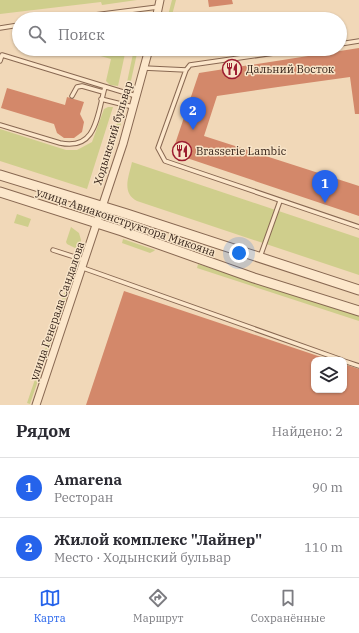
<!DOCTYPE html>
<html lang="ru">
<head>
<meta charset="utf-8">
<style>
	:root { --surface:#fff; --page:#f7f7f7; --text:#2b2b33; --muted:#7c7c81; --line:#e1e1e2; --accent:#2563eb }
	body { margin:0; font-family:"IBM Plex Serif",serif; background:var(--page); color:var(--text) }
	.controls { position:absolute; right:12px; bottom:12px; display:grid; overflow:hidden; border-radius:8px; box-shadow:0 1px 3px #0004 }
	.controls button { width:36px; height:36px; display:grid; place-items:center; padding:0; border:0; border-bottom:1px solid var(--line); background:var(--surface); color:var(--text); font:20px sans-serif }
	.you { position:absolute; left:239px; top:253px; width:14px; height:14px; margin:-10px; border:3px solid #fff; border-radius:50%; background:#1a73e8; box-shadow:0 0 0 6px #1a73e833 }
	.badge { display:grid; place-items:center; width:26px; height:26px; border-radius:50%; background:var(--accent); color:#fff; font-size:13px; font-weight:700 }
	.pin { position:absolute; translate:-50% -33px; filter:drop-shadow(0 1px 2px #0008) }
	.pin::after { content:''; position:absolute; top:21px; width:14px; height:12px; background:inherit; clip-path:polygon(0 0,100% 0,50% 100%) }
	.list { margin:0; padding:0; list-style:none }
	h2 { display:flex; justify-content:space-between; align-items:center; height:52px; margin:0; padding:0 16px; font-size:17px }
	h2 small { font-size:13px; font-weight:400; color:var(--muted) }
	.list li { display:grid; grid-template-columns:26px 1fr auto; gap:12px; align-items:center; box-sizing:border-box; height:60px; padding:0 16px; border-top:1px solid var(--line) }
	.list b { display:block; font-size:15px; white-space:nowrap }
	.list p { margin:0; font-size:13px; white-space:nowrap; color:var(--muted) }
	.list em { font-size:13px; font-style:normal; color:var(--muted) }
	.icon { flex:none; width:22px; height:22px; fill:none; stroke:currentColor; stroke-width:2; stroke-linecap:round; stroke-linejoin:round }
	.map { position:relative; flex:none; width:359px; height:405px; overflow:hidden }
	.search { position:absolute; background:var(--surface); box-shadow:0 1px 3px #0004; left:12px; right:12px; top:12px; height:44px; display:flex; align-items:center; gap:10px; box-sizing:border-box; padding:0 14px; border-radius:22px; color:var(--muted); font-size:15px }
	.sheet { height:172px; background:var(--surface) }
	nav { display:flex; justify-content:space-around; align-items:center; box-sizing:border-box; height:56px; border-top:1px solid var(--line); background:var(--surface); font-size:11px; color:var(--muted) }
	nav a { display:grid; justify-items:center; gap:2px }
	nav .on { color:var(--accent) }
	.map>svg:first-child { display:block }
	.green { fill:#cfce8c }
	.building { fill:#d3886a }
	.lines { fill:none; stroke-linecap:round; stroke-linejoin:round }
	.service-casing { stroke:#886852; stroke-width:5.5 }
	.minor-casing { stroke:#886852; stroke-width:9 }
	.tertiary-casing { stroke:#886852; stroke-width:11 }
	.service { stroke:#fce7cb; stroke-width:3.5 }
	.minor { stroke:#fce7cb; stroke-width:7 }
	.tertiary { stroke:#fce7cb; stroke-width:9 }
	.labels { text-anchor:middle; stroke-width:3; stroke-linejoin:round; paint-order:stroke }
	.poi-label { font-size:11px; fill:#352319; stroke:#f8e4c8; text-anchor:start }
	.street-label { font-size:11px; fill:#352319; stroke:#f8e4c8 }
</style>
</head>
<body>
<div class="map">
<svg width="359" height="405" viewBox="0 0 359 405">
	<rect width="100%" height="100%" fill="#f1d8b8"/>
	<!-- green -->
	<path class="green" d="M0 0H137L102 5 101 2 0 14Z
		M172 0H176L171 19H167Z
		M99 49H126L118 86 110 85 106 81 111 59 97 55Z
		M134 49H138L130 85 126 87Z
		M108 107H113L87 189 0 161V129L66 150H77L92 142 104 109Z
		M121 111 122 120 102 185 98 184Z
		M132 162 359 238V275L137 201C121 193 129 176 132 162Z
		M17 214 31 219 28 227 14 223Z
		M71 227 79 233 81 240 79 250 67 244 66 242Z
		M123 239 155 250 154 251 150 253 122 243Z
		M198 264 359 316V321L197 268Z
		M71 273 74 274 30 404 27 403Z"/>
	<!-- building -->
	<path class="building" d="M208 0H232L233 4 209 7Z
		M359 48V114H355L350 77 278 87 217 96 204 136 359 186V216L172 153 199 73Z
		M7 88 65 105 67 97 84 102 80 114 84 122 82 132 74 138H64L57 133 54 124 1 108Z
		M124 291 327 359 314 360V390H344V364L359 369V405H86Z"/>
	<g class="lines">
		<defs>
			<path id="service" d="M63 19 158 7
				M0 28 19 25
				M340 44 359 41
				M302 49 190 65 186 70 158 148 165 161 359 227
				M0 61 2 55 136 96
				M144 68 186 70
				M72 96 77 87 82 86 103 92
				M101 99 133 107
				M0 125 60 143C97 151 97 115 105 87
				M53 250 84 260
				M260 257 280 201
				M83 268 342 360
				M344 361 359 366"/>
			<path id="minor" d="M156 19 160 0
				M36 405 123 144 149 49"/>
			<path id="tertiary" d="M0 175 127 214 359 290
				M0 192 122 231 254 278 359 311"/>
		</defs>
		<!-- service casing -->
		<use href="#service" class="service-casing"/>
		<!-- minor casing -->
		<use href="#minor" class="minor-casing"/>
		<!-- tertiary casing -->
		<use href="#tertiary" class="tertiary-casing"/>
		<!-- service -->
		<use href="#service" class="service"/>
		<!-- minor -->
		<use href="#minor" class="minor"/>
		<!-- tertiary -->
		<use href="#tertiary" class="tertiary"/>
	</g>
	<!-- icons -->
	<defs>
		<symbol id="restaurant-ring" viewBox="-11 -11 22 22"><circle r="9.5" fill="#f8e4c8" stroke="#9c1d2f" stroke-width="1.5"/><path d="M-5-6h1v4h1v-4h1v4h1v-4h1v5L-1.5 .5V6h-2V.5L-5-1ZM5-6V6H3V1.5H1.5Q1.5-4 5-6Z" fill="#9c1d2f"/></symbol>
	</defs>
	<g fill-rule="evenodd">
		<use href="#restaurant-ring" x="221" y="58" width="22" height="22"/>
		<use href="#restaurant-ring" x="171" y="140" width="22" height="22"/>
	</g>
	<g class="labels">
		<!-- poi labels -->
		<g class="poi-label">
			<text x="246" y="73">Дальний Восток</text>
			<text x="196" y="155">Brasserie Lambic</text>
		</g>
		<!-- street labels -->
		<g class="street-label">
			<text transform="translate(113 133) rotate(-73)" y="4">Ходынский бульвар</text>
			<text transform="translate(126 222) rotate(19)" y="4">улица Авиаконструктора Микояна</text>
			<text transform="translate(57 311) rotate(-71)" y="4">улица Генерала Сандалова</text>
		</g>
	</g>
</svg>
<div class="controls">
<button><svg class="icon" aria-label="layers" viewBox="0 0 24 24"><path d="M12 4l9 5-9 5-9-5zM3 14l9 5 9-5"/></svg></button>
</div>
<div class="you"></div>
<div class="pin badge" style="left:325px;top:203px">1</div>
<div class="pin badge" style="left:193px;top:130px">2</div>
<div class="search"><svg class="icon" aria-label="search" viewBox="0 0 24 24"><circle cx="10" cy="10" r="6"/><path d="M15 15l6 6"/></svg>Поиск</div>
</div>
<section class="sheet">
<h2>Рядом<small>Найдено: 2</small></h2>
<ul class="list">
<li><span class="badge">1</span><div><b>Amarena</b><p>Ресторан</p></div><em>90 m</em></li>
<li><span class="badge">2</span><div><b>Жилой комплекс &quot;Лайнер&quot;</b><p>Место · Ходынский бульвар</p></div><em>110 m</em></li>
</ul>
</section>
<nav>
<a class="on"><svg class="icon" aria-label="map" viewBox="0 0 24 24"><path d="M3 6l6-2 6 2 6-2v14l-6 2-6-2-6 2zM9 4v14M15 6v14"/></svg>Карта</a>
<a><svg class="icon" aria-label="directions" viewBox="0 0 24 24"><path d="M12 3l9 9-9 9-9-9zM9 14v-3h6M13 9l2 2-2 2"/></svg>Маршрут</a>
<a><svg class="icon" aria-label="saved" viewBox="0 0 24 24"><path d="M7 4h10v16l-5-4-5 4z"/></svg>Сохранённые</a>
</nav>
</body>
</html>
